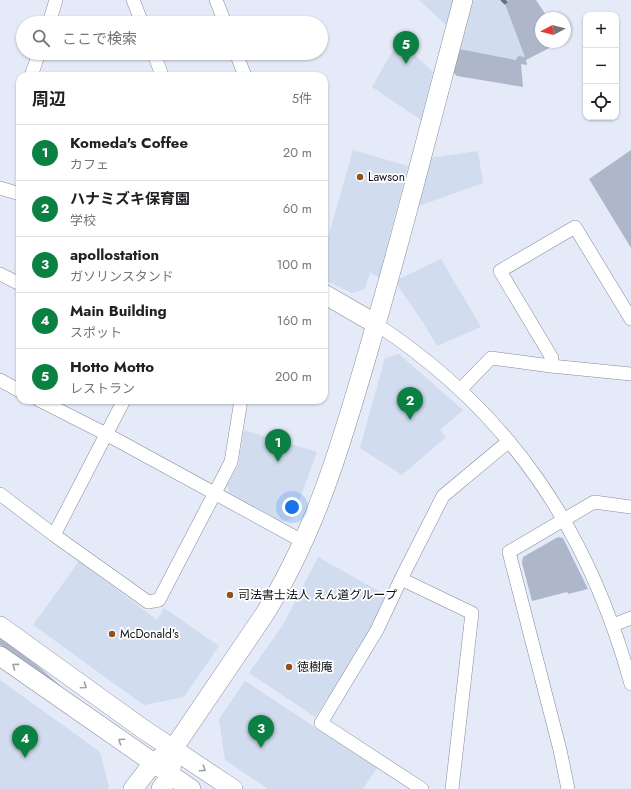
<!DOCTYPE html>
<html lang="ja">
<head>
<meta charset="utf-8">
<style>
	:root { --surface:#fff; --page:#f2f2f2; --text:#202124; --muted:#757577; --line:#e0e0e0; --accent:#0b8043 }
	body { margin:0; font-family:Jost,"Noto Sans JP",sans-serif; background:var(--page); color:var(--text) }
	.controls { position:absolute; right:12px; top:12px; display:grid; overflow:hidden; border-radius:8px; box-shadow:0 1px 3px #0004 }
	.controls button { width:36px; height:36px; display:grid; place-items:center; padding:0; border:0; border-bottom:1px solid var(--line); background:var(--surface); color:var(--text); font:20px sans-serif }
	.compass { position:absolute; left:535px; top:12px; width:36px; height:36px; border-radius:50%; background:var(--surface); box-shadow:0 1px 3px #0004; rotate:263deg }
	.you { position:absolute; left:292px; top:507px; width:14px; height:14px; margin:-10px; border:3px solid #fff; border-radius:50%; background:#1a73e8; box-shadow:0 0 0 6px #1a73e833 }
	.badge { display:grid; place-items:center; width:26px; height:26px; border-radius:50%; background:var(--accent); color:#fff; font-size:13px; font-weight:700 }
	.pin { position:absolute; translate:-50% -33px; filter:drop-shadow(0 1px 2px #0008) }
	.pin::after { content:''; position:absolute; top:21px; width:14px; height:12px; background:inherit; clip-path:polygon(0 0,100% 0,50% 100%) }
	.list { margin:0; padding:0; list-style:none }
	h2 { display:flex; justify-content:space-between; align-items:center; height:52px; margin:0; padding:0 16px; font-size:17px }
	h2 small { font-size:13px; font-weight:400; color:var(--muted) }
	.list li { display:grid; grid-template-columns:26px 1fr auto; gap:12px; align-items:center; box-sizing:border-box; height:56px; padding:0 16px; border-top:1px solid var(--line) }
	.list b { display:block; font-size:15px; white-space:nowrap }
	.list p { margin:0; font-size:13px; white-space:nowrap; color:var(--muted) }
	.list em { font-size:13px; font-style:normal; color:var(--muted) }
	.icon { flex:none; width:22px; height:22px; fill:none; stroke:currentColor; stroke-width:2; stroke-linecap:round; stroke-linejoin:round }
	.map { position:relative; flex:none; width:631px; height:789px; overflow:hidden }
	.search { position:absolute; background:var(--surface); box-shadow:0 1px 3px #0004; left:16px; top:16px; width:312px; height:44px; display:flex; align-items:center; gap:10px; box-sizing:border-box; padding:0 14px; border-radius:22px; color:var(--muted); font-size:15px }
	.panel { position:absolute; background:var(--surface); box-shadow:0 1px 3px #0004; left:16px; top:72px; width:312px; height:332px; border-radius:12px }
	.map>svg:first-child { display:block }
	.built { fill:#d1dcef }
	.green { fill:#aeb7c9 }
	.lines { fill:none; stroke-linecap:round; stroke-linejoin:round }
	.stream { stroke:#697286; stroke-width:4.5 }
	.street-casing { stroke:#858b97; stroke-width:14 }
	.secondary-casing { stroke:#858b97; stroke-width:20 }
	.street { stroke:#fff; stroke-width:13 }
	.secondary { stroke:#fff; stroke-width:19 }
	.oneway { stroke:#9e9fa1 }
	.poi-dot { fill:#93511f; stroke:#fff; stroke-width:1.5 }
	.labels { text-anchor:middle; stroke-width:3.5; stroke-linejoin:round; paint-order:stroke }
	.poi-label { font-size:12px; fill:#0d0f13; stroke:#fff; text-anchor:start }
</style>
</head>
<body>
<div class="map">
<svg width="631" height="789" viewBox="0 0 631 789">
	<rect width="100%" height="100%" fill="#e4eaf8"/>
	<!-- built -->
	<path class="built" d="M419 0H453L446 25Z
		M473 0H501L505 4 526 58 517 60 459 49Z
		M399 40 433 72 421 120 372 87Z
		M353 150 408 166 379 278 370 272 365 289 352 293 324 280V252Z
		M478 151 483 183 416 207 429 158Z
		M441 259 481 327 437 346 424 324 398 286 397 280Z
		M399 354 463 410 440 430 446 437 402 475 360 448 385 358Z
		M244 430 317 452 293 518 282 522 229 492 227 485 238 466Z
		M318 557 386 595 374 621 351 663 315 717 249 673 283 625Z
		M79 561 157 620 164 608 219 646 184 697 144 705 33 625Z
		M0 680 100 752 109 787 107 789H0Z
		M245 681 377 768 363 789H268L225 760 219 719Z"/>
	<!-- green -->
	<path class="green" d="M508 0H536L548 18H541V42H561L526 60 527 65 521 64 523 87 457 76 453 72 459 49 516 60 518 56 525 57 505 4Z
		M631 150V248L589 179Z
		M558 537 563 538 588 589 568 594 567 592 532 601 522 563 523 557Z
		M0 637 38 666 64 689 63 691 0 645Z"/>
	<g class="lines">
		<!-- stream -->
		<path class="stream" d="M503 0 505 2"/>
		<defs>
			<path id="street" d="M133 0 142 23
				M216 0 225 23
				M49 23 56 0
				M154 53 162 76
				M236 53 245 76
				M31 76 39 53
				M0 188 20 194
				M0 274 20 284
				M376 324C510 412 589 531 631 684
				M551 366 552 358 500 271 575 227 631 319
				M0 380 20 391
				M460 390 491 358 551 366 631 374
				M39 400 106 434 304 542
				M0 494 54 535 148 602 159 600 231 462 241 400
				M54 535 124 400
				M401 579 443 496 509 441
				M613 625 631 618
				M422 789 321 723 377 630 401 579 472 613 452 789
				M568 789 560 750 509 552 594 502 631 507"/>
			<path id="secondary" d="M324 294 376 324
				M0 626 143 729 233 789
				M0 656 191 789
				M133 789 153 763 173 749 264 615C320 526 347 424 376 324 407 217 434 108 463 0
				M161 789 170 775 172 762"/>
		</defs>
		<!-- street casing -->
		<use href="#street" class="street-casing"/>
		<!-- secondary casing -->
		<use href="#secondary" class="secondary-casing"/>
		<!-- street -->
		<use href="#street" class="street"/>
		<!-- secondary -->
		<use href="#secondary" class="secondary"/>
	</g>
	<!-- one-way arrows -->
	<defs><path id="oneway-chevron" d="M-2-3.5L2.5 0L-2 3.5" fill="none" stroke-width="1.6" stroke-linecap="round" stroke-linejoin="round"/></defs>
	<g class="oneway">
		<use href="#oneway-chevron" transform="translate(15 666) rotate(-144)"/>
		<use href="#oneway-chevron" transform="translate(84 686) rotate(35)"/>
		<use href="#oneway-chevron" transform="translate(121 741) rotate(-145)"/>
		<use href="#oneway-chevron" transform="translate(203 769) rotate(34)"/>
	</g>
	<!-- markers -->
	<g class="poi-dot">
		<circle cx="360" cy="177" r="4"/>
		<circle cx="230" cy="595" r="4"/>
		<circle cx="112" cy="634" r="4"/>
		<circle cx="289" cy="667" r="4"/>
	</g>
	<g class="labels">
		<!-- poi labels -->
		<g class="poi-label">
			<text x="368" y="181">Lawson</text>
			<text x="238" y="599">司法書士法人 えん道グループ</text>
			<text x="120" y="638">McDonald's</text>
			<text x="297" y="671">徳樹庵</text>
		</g>
	</g>
</svg>
<div class="controls">
<button>+</button>
<button>−</button>
<button><svg class="icon" aria-label="locate" viewBox="0 0 24 24"><circle cx="12" cy="12" r="6"/><path d="M12 2v4M12 18v4M2 12h4M18 12h4"/></svg></button>
</div>
<svg class="compass" viewBox="-18 -18 36 36"><path d="M0-13l5 13h-10z" fill="#e53935"/><path d="M0 13l5-13h-10z" fill="#757577"/></svg>
<div class="you"></div>
<div class="pin badge" style="left:278px;top:462px">1</div>
<div class="pin badge" style="left:410px;top:420px">2</div>
<div class="pin badge" style="left:261px;top:748px">3</div>
<div class="pin badge" style="left:25px;top:758px">4</div>
<div class="pin badge" style="left:406px;top:64px">5</div>
<div class="search"><svg class="icon" aria-label="search" viewBox="0 0 24 24"><circle cx="10" cy="10" r="6"/><path d="M15 15l6 6"/></svg>ここで検索</div>
<section class="panel">
<h2>周辺<small>5件</small></h2>
<ul class="list">
<li><span class="badge">1</span><div><b>Komeda's Coffee</b><p>カフェ</p></div><em>20 m</em></li>
<li><span class="badge">2</span><div><b>ハナミズキ保育園</b><p>学校</p></div><em>60 m</em></li>
<li><span class="badge">3</span><div><b>apollostation</b><p>ガソリンスタンド</p></div><em>100 m</em></li>
<li><span class="badge">4</span><div><b>Main Building</b><p>スポット</p></div><em>160 m</em></li>
<li><span class="badge">5</span><div><b>Hotto Motto</b><p>レストラン</p></div><em>200 m</em></li>
</ul>
</section>
</div>
</body>
</html>
